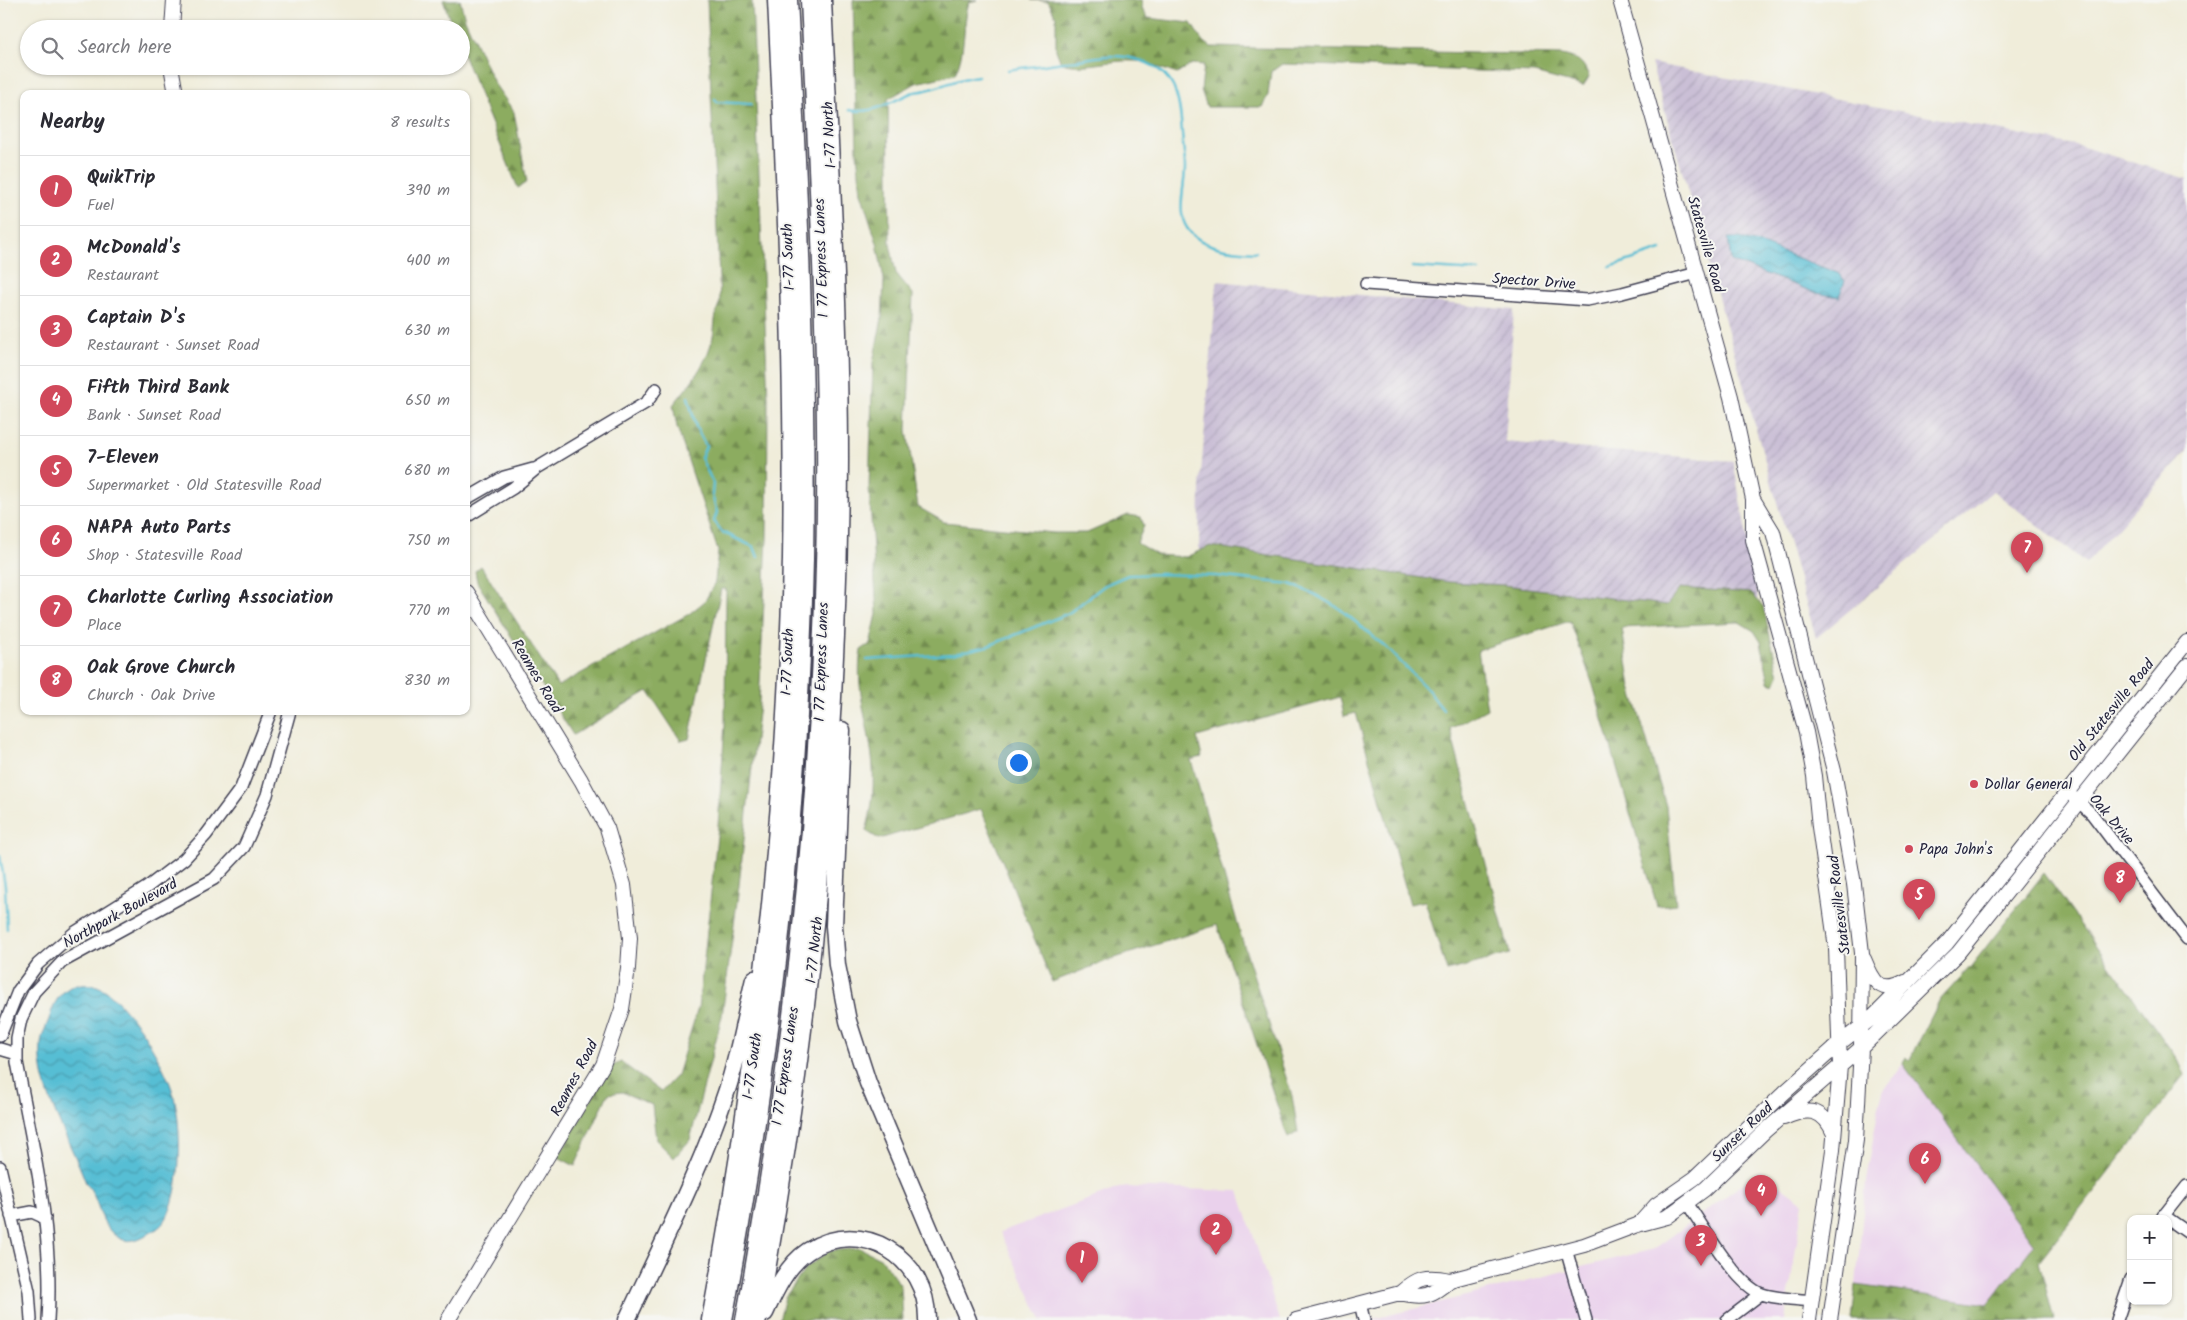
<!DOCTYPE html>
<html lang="en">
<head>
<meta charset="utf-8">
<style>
	:root { --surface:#fff; --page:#f2f2f3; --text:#2b2b33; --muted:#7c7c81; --line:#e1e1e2; --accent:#d1495b }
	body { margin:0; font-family:Kalam,sans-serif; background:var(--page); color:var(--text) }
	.controls { position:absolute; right:15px; bottom:15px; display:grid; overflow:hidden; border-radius:10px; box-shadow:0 1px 4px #0004 }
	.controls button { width:45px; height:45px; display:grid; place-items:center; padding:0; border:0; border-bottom:1px solid var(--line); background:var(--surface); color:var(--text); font:25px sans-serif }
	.you { position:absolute; left:1018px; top:762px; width:18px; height:18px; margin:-12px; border:4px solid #fff; border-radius:50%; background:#1a73e8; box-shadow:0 0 0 8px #1a73e833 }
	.badge { display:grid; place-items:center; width:32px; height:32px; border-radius:50%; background:var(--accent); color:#fff; font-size:16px; font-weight:700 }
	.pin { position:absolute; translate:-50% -41px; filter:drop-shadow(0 1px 2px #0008) }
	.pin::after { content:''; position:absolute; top:26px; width:18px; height:15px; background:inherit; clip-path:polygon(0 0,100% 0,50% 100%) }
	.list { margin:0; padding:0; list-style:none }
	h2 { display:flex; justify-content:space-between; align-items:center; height:65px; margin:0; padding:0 20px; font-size:21px }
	h2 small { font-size:16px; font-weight:400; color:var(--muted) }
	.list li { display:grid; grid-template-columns:32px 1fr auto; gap:15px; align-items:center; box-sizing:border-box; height:70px; padding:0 20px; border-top:1px solid var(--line) }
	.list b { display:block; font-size:19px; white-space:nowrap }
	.list p { margin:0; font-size:16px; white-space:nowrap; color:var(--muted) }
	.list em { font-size:16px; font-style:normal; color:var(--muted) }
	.icon { flex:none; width:28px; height:28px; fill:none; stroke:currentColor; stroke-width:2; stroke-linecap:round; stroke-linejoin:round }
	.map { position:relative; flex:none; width:2187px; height:1320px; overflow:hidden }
	.search { position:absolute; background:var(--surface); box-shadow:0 1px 4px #0004; left:20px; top:20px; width:450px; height:55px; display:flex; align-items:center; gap:12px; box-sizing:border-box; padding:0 18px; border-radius:28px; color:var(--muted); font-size:19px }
	.panel { position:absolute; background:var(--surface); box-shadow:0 1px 4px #0004; left:20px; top:90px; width:450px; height:625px; border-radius:10px }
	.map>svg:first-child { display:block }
	.built { fill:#ead1ec }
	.industrial { fill:url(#industrial-furrows) }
	.forest { fill:url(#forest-firs); stroke:#57674e }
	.water { fill:url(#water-waves); stroke:#3c7088 }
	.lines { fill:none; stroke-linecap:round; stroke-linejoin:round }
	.stream { stroke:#57bed4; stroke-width:2.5 }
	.minor-casing { stroke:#414053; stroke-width:14 }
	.major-casing { stroke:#414053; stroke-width:16 }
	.highway-casing { stroke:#414053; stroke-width:19 }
	.minor { stroke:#fff; stroke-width:11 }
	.major { stroke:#fff; stroke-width:14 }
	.highway { stroke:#fff; stroke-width:16 }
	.poi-dot { fill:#d1495b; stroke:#f6f6f2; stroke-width:2 }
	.labels { text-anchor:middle; stroke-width:4; stroke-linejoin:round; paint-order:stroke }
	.street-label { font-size:15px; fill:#22223b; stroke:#f6f6f2 }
	.poi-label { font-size:15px; fill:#22223b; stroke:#f6f6f2; text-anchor:start }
</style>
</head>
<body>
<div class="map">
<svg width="2187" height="1320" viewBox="0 0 2187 1320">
	<defs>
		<pattern id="industrial-furrows" width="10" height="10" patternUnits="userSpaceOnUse" patternTransform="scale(1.25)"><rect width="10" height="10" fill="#cabfd6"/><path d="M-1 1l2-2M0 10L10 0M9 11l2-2" fill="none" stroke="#ada4b9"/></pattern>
		<pattern id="forest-firs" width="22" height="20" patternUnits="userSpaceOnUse" patternTransform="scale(1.25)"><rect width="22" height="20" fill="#8cac60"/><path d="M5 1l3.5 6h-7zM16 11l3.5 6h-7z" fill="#728c50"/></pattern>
		<pattern id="water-waves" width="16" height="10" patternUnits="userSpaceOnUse" patternTransform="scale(1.25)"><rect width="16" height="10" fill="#57bed4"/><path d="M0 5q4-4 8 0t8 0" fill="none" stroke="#489aad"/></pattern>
	</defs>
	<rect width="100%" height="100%" fill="#f6f6f2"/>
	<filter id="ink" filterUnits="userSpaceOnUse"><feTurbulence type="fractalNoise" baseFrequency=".02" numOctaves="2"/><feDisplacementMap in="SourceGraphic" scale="10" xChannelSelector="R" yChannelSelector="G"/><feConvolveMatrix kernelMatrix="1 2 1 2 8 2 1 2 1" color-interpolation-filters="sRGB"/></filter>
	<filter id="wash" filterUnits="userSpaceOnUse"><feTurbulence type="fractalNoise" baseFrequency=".0096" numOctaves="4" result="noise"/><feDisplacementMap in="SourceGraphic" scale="20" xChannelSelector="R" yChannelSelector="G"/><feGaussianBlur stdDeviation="1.12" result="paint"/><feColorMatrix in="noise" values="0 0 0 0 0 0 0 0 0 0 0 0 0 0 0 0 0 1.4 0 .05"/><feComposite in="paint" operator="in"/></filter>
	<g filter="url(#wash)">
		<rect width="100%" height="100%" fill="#f0edda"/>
		<!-- built -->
		<path class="built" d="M1903 1064 2034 1245 1988 1304 1856 1285 1866 1181 1878 1111 1884 1088Z
			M1760 1171 1803 1202 1785 1320H1369L1654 1249Z
			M1122 1187 1239 1191 1280 1320H1042L1000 1232Z"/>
		<!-- industrial -->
		<path class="industrial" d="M1651 63 2080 146 2187 179V451L2086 563 1993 491 1816 638Z
			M1217 281 1514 310 1505 442 1733 461 1762 620 1495 591 1199 551 1200 486Z"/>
		<!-- forest -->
		<path class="forest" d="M443 0H460L465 19 494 83 514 112 527 182 518 188 461 49V29H453Z
			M707 0H752L768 399 767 539 759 704 738 894 722 1016 690 1140 674 1158 656 1140 652 1105 622 1092 608 1094 575 1166 558 1157 610 1067 621 1062 661 1092 677 1075 698 1008 704 959 718 826 725 724 726 589H721L689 739 681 741 648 691 573 735 477 582 475 571 481 566 558 686 689 614 705 601 715 582 718 551 677 427 673 405C688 386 704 368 711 344 716 330 713 316 720 302Z
			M853 0H977L969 2C962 26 966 52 955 74L916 83 888 99 890 244 896 273 913 294 907 430 918 507 944 522 1054 533H1087L1128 515 1141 517 1144 526 1137 543 1157 555 1186 557 1210 546 1449 582 1503 585 1667 605 1680 588 1751 593 1763 606 1779 675 1775 684 1769 682 1761 642 1754 631 1739 622 1622 628 1631 687 1666 806 1676 904 1657 906 1593 685 1570 621 1478 650 1487 709 1450 729 1510 954 1447 971 1425 901 1410 904 1356 713 1344 716 1340 697 1197 737 1202 757 1191 760 1241 936 1292 1096 1298 1132 1288 1138 1217 925 1112 959 1052 982 981 809 879 839 866 831C872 811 874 790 873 769 871 729 854 691 861 650L870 644 877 614 869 487 873 362 882 318 884 280 877 243 861 193 857 153Z
			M1031 0H1142V9L1148 18 1191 23 1201 39 1211 47 1562 55C1579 59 1583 61 1589 77L1583 86 1534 73 1282 64 1271 72 1268 95 1262 107H1207L1201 90 1204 65 1192 64 1177 74C1164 70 1149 62 1136 61 1110 59 1085 70 1061 63L1056 50V17L1048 1Z
			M2044 873 2178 1060 2185 1075 2039 1262 2054 1320H1852L1856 1285 1988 1304 2034 1245 1903 1064 1906 1057 1909 1061 1940 1000 1972 965Z
			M860 1248 882 1259 901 1286 903 1320H779L785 1297 806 1268 829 1251Z"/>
		<!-- water -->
		<path class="water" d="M1728 238H1740L1762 244 1840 274 1845 281 1839 297 1816 293 1731 261Z
			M75 985C82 985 91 984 97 986 109 990 118 1002 126 1011 144 1031 158 1056 169 1081 183 1115 183 1183 168 1215 164 1225 155 1231 146 1235 139 1239 129 1243 121 1239 98 1228 101 1200 86 1183 71 1141 37 1091 41 1045 41 1035 47 1026 50 1016 54 1002 61 990 75 985Z"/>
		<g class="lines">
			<!-- stream -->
			<path class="stream" d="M1008 70C1027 67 1046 65 1064 62 1089 59 1111 52 1135 59 1176 69 1180 98 1182 134 1183 146 1185 157 1185 168 1185 186 1176 212 1187 228 1201 249 1234 251 1256 252
				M715 99 717 102 751 104
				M849 110C871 115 892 102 911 93 916 91 921 92 926 90 944 86 959 78 978 76
				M1412 267 1479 271
				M1610 267 1661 250
				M688 397 696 427 706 446 701 458 713 483 712 495 717 512 714 521 722 532 754 547 758 557
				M867 660 952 654 988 646 1069 613 1105 585 1128 575 1161 574 1216 576 1290 584 1314 594 1340 609 1387 648 1429 691 1443 710
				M0 856 5 886 7 929"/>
		</g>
	</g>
	<g filter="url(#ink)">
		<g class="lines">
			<defs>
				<path id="minor" d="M1366 284 1587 300 1622 293 1697 273
					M466 499 504 477 533 469
					M466 517 513 488 537 468 647 402 656 389
					M2067 791 2092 814 2187 939
					M0 1036 18 991 38 964 74 933 146 888 184 859 206 835 241 788 271 711
					M0 1049 17 1054
					M0 1167 29 1291 31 1320
					M1687 1203C1703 1226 1736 1285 1762 1294 1778 1299 1795 1299 1811 1301
					M2163 1215 2187 1232
					M11 1216 32 1212 45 1218
					M2161 1219 2187 1186
					M1566 1249 1586 1320
					M1360 1303 1364 1320
					M48 1320C54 1233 33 1147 17 1062V1038L21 1019 34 992 62 962 214 879 244 847 267 795 290 711
					M1727 1320 1761 1294
					M2117 1320 2131 1279"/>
				<path id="major" d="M1620 0 1731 397 1753 499V540L1806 732 1814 776 1819 827 1836 948 1840 1066 1833 1150 1809 1320
					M172 29 174 0
					M171 66 176 94
					M1753 499 1773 532 1834 771 1854 884 1862 953 1861 1048 1856 1140 1830 1320
					M1864 959C1873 981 1880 996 1905 982
					M1784 1118C1808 1107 1823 1108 1834 1134
					M1638 1225 1656 1205 1695 1178 1785 1092 1840 1043 1871 1019 1947 943 2187 642
					M1400 1293C1424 1299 1432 1296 1450 1280
					M448 1320 603 1065 622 1009 628 968 630 938 624 885 607 828 581 780 466 592
					M1296 1320 1400 1293C1418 1277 1426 1275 1450 1280L1584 1245 1637 1225 1667 1217 1705 1189 1765 1131 1861 1048 1958 953 2187 666"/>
				<path id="highway" d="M842 730 834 926 837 965 848 1021 868 1083 968 1320
					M765 1313C775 1291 787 1265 808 1251 862 1216 928 1258 927 1320
					M627 1320C662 1244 701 1169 727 1090 739 1054 745 1016 754 979
					M710 1320C757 1069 786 815 791 559 794 372 785 186 776 0
					M724 1320C771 1069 800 815 805 559 808 372 799 186 789 0
					M744 1320C791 1068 818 822 824 566 829 377 818 189 809 0
					M758 1320C811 1034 839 750 840 459 840 306 830 153 823 0"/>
			</defs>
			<!-- minor casing -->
			<use href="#minor" class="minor-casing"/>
			<!-- major casing -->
			<use href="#major" class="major-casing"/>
			<!-- highway casing -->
			<use href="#highway" class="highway-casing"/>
			<!-- minor -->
			<use href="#minor" class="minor"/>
			<!-- major -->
			<use href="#major" class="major"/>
			<!-- highway -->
			<use href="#highway" class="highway"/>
		</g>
	</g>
	<!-- markers -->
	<g class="poi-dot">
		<circle cx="1974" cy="784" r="5"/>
		<circle cx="1909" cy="849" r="5"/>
	</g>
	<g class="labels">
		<!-- street labels -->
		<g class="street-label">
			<text transform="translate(829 135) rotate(-93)" y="5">I-77 North</text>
			<text transform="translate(1706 244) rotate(74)" y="5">Statesville Road</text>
			<text transform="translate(788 257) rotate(-92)" y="5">I-77 South</text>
			<text transform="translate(821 258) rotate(-92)" y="5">I 77 Express Lanes</text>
			<text transform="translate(1534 281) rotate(4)" y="5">Spector Drive</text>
			<text transform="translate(787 662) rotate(-88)" y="5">I-77 South</text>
			<text transform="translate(821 662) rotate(-88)" y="5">I 77 Express Lanes</text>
			<text transform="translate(537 676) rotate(59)" y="5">Reames Road</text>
			<text transform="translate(2111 710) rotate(-51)" y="5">Old Statesville Road</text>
			<text transform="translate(2112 819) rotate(50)" y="5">Oak Drive</text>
			<text transform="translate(1839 905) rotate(-97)" y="5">Statesville Road</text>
			<text transform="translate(120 913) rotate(-29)" y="5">Northpark Boulevard</text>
			<text transform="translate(814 950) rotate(-84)" y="5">I-77 North</text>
			<text transform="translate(752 1066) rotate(-82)" y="5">I-77 South</text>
			<text transform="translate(785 1066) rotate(-82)" y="5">I 77 Express Lanes</text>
			<text transform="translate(574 1078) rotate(-62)" y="5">Reames Road</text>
			<text transform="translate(1742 1132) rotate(-44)" y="5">Sunset Road</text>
		</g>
		<!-- poi labels -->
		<g class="poi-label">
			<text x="1984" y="789">Dollar General</text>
			<text x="1919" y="854">Papa John's</text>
		</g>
	</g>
</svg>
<div class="controls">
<button>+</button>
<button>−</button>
</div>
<div class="you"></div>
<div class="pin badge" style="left:1082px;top:1283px">1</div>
<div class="pin badge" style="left:1216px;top:1255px">2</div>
<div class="pin badge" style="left:1701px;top:1266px">3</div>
<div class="pin badge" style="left:1761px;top:1216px">4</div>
<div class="pin badge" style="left:1919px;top:920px">5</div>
<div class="pin badge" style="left:1925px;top:1184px">6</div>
<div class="pin badge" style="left:2027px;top:573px">7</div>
<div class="pin badge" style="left:2120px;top:903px">8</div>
<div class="search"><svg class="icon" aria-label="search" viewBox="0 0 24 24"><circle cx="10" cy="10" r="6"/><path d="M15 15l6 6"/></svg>Search here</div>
<section class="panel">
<h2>Nearby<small>8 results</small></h2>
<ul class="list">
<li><span class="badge">1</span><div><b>QuikTrip</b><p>Fuel</p></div><em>390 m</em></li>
<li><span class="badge">2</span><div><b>McDonald's</b><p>Restaurant</p></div><em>400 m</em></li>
<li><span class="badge">3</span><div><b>Captain D's</b><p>Restaurant · Sunset Road</p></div><em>630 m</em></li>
<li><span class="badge">4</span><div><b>Fifth Third Bank</b><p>Bank · Sunset Road</p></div><em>650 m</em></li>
<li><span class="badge">5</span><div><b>7-Eleven</b><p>Supermarket · Old Statesville Road</p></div><em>680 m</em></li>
<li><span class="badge">6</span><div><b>NAPA Auto Parts</b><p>Shop · Statesville Road</p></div><em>750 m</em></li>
<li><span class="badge">7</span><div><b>Charlotte Curling Association</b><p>Place</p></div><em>770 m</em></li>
<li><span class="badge">8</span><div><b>Oak Grove Church</b><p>Church · Oak Drive</p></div><em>830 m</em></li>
</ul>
</section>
</div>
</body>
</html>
